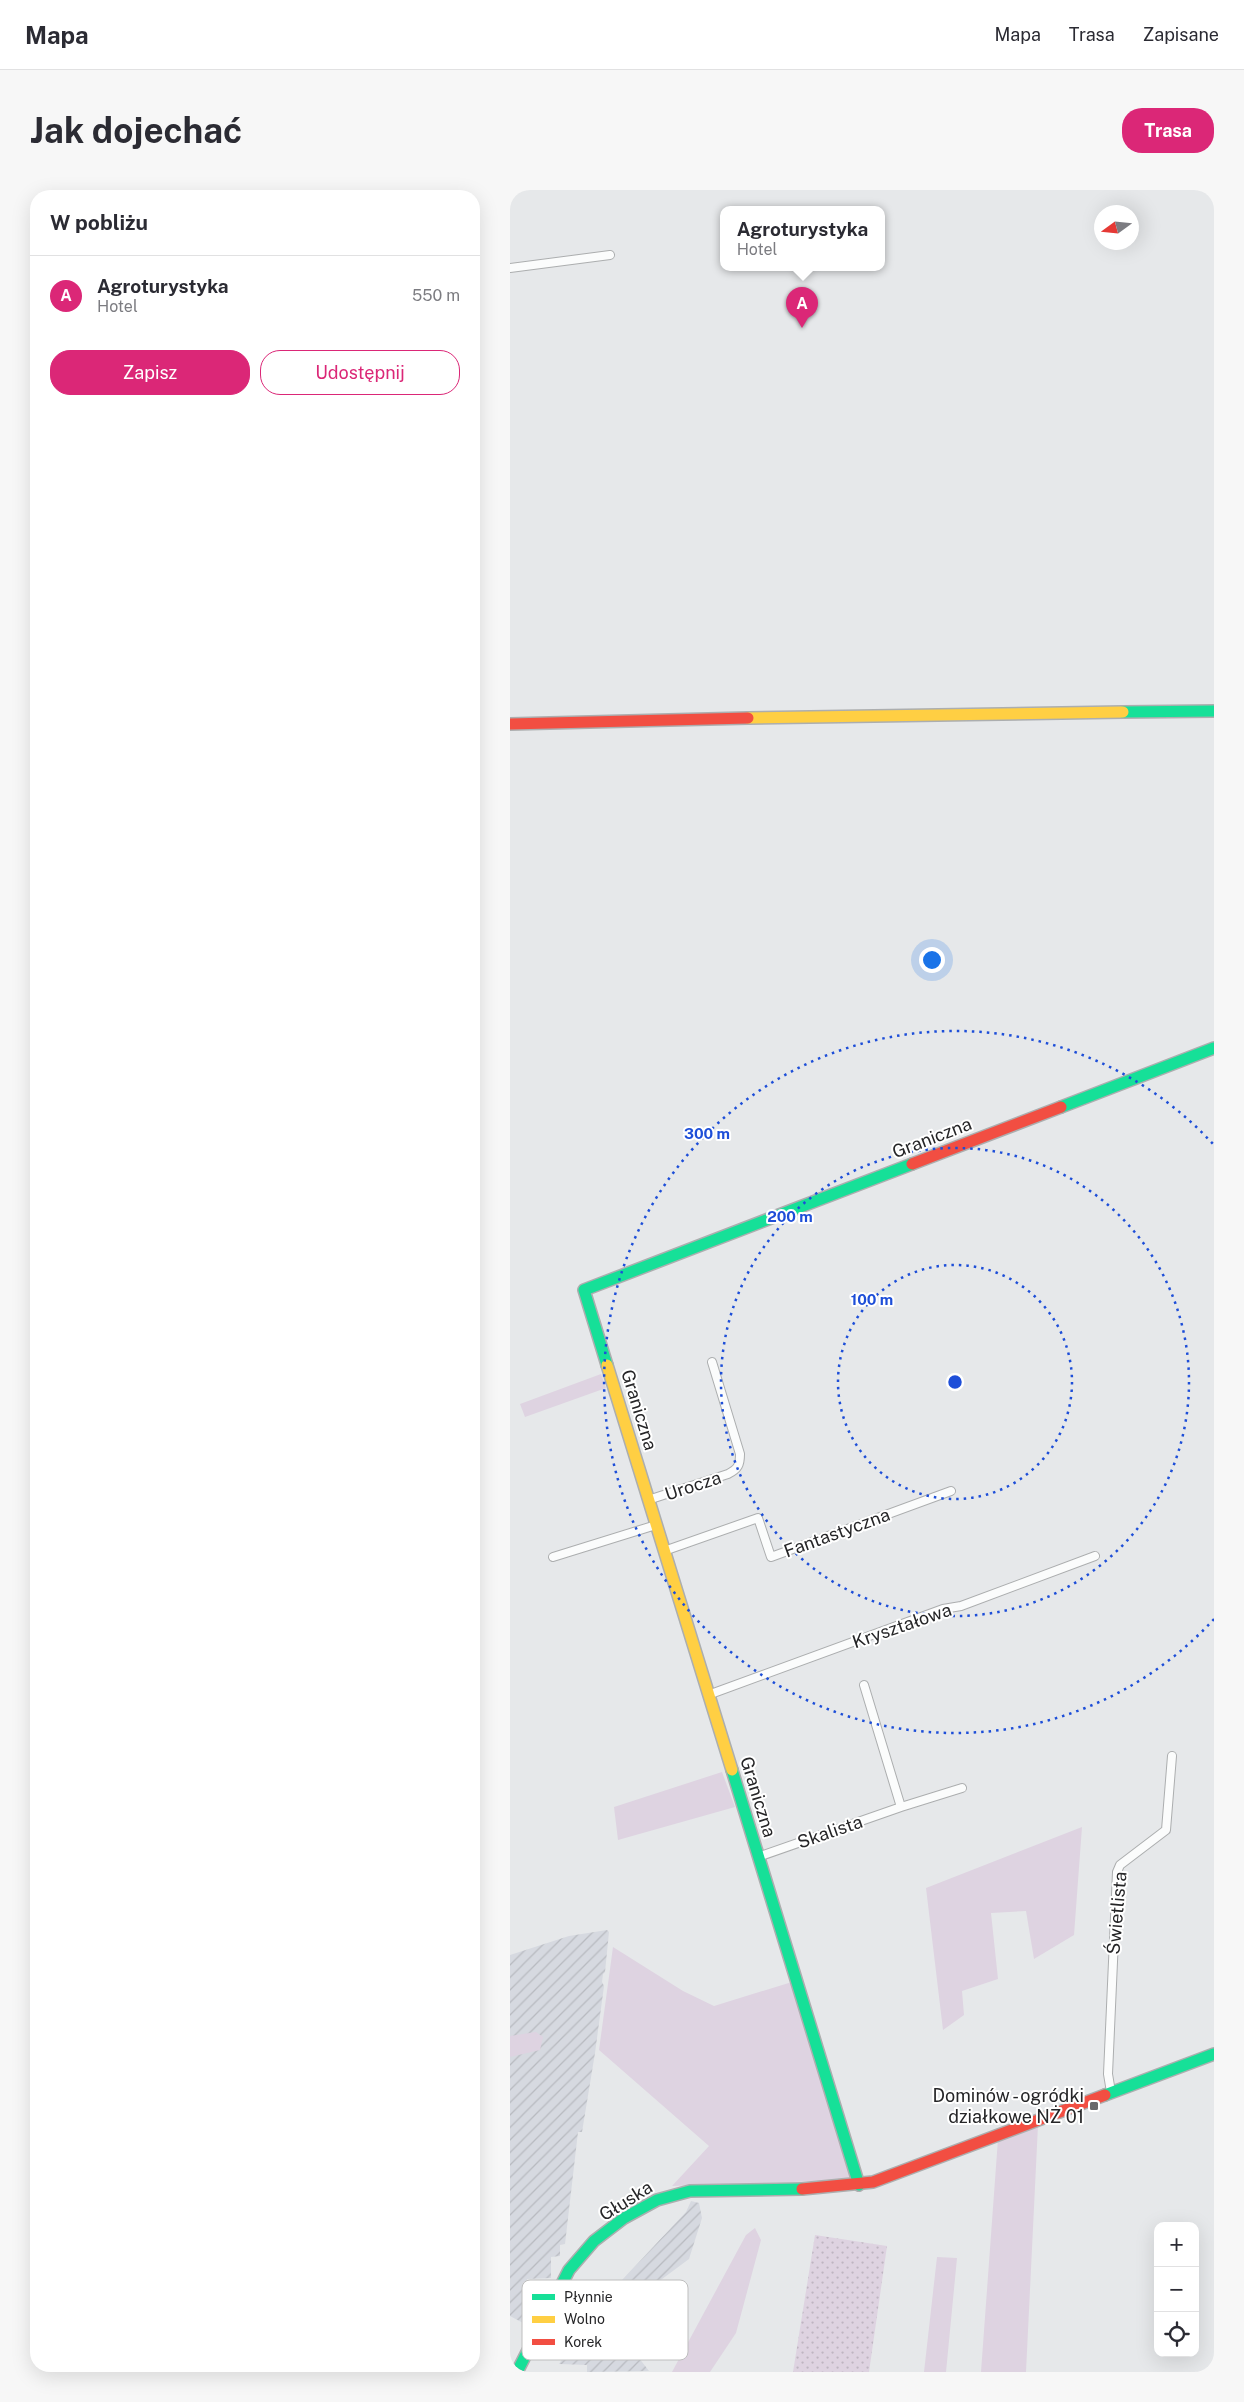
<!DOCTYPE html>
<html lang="pl">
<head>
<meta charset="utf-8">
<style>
	:root { --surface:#fff; --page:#f7f7f7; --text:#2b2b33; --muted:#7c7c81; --line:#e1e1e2; --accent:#db2777 }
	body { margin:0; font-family:"Public Sans",sans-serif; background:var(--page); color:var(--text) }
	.controls { position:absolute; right:15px; bottom:15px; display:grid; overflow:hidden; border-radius:10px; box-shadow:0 5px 20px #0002 }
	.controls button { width:45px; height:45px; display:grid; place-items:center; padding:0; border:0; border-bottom:1px solid var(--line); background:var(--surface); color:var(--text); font:25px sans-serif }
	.compass { position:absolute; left:584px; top:15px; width:45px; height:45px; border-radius:50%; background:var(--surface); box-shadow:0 5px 20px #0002; rotate:255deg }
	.you { position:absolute; left:421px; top:769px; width:18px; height:18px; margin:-12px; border:4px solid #fff; border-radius:50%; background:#1a73e8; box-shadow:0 0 0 8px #1a73e833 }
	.badge { display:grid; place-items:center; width:32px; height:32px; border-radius:50%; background:var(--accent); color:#fff; font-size:16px; font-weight:700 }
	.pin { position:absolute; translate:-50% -41px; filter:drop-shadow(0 1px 2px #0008) }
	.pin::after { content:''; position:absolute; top:26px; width:18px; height:15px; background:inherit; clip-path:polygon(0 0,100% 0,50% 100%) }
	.popup { position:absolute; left:210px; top:16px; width:165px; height:65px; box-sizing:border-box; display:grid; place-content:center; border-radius:10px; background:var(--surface); filter:drop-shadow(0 1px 4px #0005); font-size:16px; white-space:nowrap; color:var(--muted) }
	.popup b { font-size:19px; color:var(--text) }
	.popup::after { content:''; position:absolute; left:50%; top:100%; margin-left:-10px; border:10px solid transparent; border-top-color:var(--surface) }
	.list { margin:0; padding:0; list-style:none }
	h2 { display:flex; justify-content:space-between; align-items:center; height:65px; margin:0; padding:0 20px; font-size:21px }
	h2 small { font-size:16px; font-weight:400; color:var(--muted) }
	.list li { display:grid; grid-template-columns:32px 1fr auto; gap:15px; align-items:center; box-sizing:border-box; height:80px; padding:0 20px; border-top:1px solid var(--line) }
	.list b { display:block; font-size:19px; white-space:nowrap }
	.list p { margin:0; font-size:16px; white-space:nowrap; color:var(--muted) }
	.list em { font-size:16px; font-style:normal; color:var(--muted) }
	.actions { display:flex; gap:10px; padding:15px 20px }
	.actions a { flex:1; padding:11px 0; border:1px solid var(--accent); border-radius:20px; text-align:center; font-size:18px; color:var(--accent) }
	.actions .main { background:var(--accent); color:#fff }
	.icon { flex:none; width:28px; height:28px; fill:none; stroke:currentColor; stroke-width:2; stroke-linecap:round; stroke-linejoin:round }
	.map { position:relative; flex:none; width:704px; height:2182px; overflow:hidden; border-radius:20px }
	header { display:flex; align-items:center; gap:30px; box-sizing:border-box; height:70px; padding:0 25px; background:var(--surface); border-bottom:1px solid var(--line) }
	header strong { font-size:24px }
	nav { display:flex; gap:28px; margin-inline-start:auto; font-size:18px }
	.intro { display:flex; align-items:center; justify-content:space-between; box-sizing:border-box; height:120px; padding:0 30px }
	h1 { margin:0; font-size:35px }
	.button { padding:12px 22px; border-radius:20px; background:var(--accent); color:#fff; font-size:18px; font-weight:700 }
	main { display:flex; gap:30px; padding:0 30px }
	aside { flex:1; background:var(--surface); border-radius:20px; box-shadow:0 5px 20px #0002 }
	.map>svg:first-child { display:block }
	.industrial { fill:url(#industrial-furrows) }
	.green { fill:#ded3e1 }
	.garden { fill:url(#garden-dots) }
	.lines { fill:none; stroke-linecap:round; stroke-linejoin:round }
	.street-casing { stroke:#acaeaf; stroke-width:10 }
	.fast-casing { stroke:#acaeaf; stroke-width:14 }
	.slow-casing { stroke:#acaeaf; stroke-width:14 }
	.jam-casing { stroke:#acaeaf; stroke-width:14 }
	.street { stroke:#fbfcfc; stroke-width:8 }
	.fast { stroke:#16e098; stroke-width:11 }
	.slow { stroke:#ffcf43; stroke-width:11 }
	.jam { stroke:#f24e42; stroke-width:11 }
	.ring { fill:none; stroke:#1d4ed8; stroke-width:2.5; stroke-dasharray:2.5 5 }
	.poi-dot { fill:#69696b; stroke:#fff; stroke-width:2 }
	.labels { text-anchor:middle; stroke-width:4; stroke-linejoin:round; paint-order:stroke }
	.street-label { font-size:18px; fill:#252527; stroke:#fff }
	.poi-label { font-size:18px; fill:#252527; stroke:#fff; text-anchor:end }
	.key { fill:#fff; stroke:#bebebe; stroke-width:1 }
	.key-label { font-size:14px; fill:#252527 }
	.centre { fill:#1d4ed8; stroke:#fff; stroke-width:2.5 }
	.ring-label { font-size:15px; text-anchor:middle; font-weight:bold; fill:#1d4ed8; stroke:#fff; stroke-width:4; stroke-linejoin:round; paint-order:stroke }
</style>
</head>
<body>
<header>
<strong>Mapa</strong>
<nav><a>Mapa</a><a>Trasa</a><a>Zapisane</a></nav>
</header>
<div class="intro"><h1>Jak dojechać</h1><a class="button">Trasa</a></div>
<main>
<aside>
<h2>W pobliżu<small></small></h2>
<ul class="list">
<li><span class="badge">A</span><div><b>Agroturystyka</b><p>Hotel</p></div><em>550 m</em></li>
</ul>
<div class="actions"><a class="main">Zapisz</a><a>Udostępnij</a></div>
</aside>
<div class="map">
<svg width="704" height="2182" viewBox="0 0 704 2182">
	<defs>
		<pattern id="industrial-furrows" width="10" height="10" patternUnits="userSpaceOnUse" patternTransform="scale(1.25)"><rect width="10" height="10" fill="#d6d9e0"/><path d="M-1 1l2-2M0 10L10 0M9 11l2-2" fill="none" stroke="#b8bac0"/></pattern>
		<pattern id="garden-dots" width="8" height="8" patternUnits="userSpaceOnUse" patternTransform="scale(1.25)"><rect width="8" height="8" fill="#ded3e1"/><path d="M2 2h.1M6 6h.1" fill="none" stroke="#beb5c1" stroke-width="1.8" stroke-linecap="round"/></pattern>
	</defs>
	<rect width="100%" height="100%" fill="#e6e8ea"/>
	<!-- industrial -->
	<path class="industrial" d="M97 1740 99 1742 95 1782 93 1784 92 1792 94 1796 85 1863 72 1942H68L55 2054 50 2055V2066L41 2067V2088L17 2089V2105L24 2109 15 2134 0 2126V1765L59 1746Z
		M181 2011 189 2013 192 2028 179 2069 144 2095 122 2116 114 2135 112 2146 139 2181 77 2182V2175L49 2174 82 2122 176 2022Z"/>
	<!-- green -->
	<path class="green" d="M91 1184 96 1198 15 1227 10 1214Z
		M212 1582 225 1617 108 1650 104 1617Z
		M572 1637 564 1745 524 1769 516 1721 481 1723 488 1789 452 1801 454 1825 433 1840 416 1698Z
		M103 1757 173 1801 204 1816 282 1792 342 1990 162 1996 199 1956 89 1860Z
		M26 1842 33 1847 30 1860 0 1867V1846Z
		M528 1935 516 2182H471L488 1949Z
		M245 2038 251 2050 226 2143 200 2182H162L236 2045Z
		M427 2067 447 2068 436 2182H414Z"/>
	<!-- garden -->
	<path class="garden" d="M305 2045 377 2056 359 2182H283Z"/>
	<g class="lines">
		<defs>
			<path id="street" d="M0 78 100 65
				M138 1310 218 1284C228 1279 230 1275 230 1264L202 1172
				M154 1361 248 1328 261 1367 441 1301
				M43 1367 146 1335
				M354 1495 391 1617
				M198 1505 433 1419 451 1416 585 1366
				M248 1667 391 1617 452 1598
				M601 1902 598 1884 607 1682 610 1675 656 1640 662 1566"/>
			<path id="fast" d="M613 522 704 521
				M551 917 704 858
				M97 1175 74 1100 402 974
				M222 1580 349 1995
				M595 1905 704 1864
				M7 2182 59 2080 84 2051 114 2028 147 2010 180 2001 292 1999"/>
			<path id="slow" d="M238 528 613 522
				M97 1175 222 1580"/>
			<path id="jam" d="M0 534 238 528
				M402 974 551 917
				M292 1999 363 1992 595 1905"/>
		</defs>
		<!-- street casing -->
		<use href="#street" class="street-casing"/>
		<!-- fast casing -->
		<use href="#fast" class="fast-casing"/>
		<!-- slow casing -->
		<use href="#slow" class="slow-casing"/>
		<!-- jam casing -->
		<use href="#jam" class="jam-casing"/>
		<!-- street -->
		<use href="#street" class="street"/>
		<!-- fast -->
		<use href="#fast" class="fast"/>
		<!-- slow -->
		<use href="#slow" class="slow"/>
		<!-- jam -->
		<use href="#jam" class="jam"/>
	</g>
	<!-- distance rings -->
	<g class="ring">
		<circle cx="445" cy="1192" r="117"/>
		<circle cx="445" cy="1192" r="234"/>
		<path d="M704 1429A351 351 0 1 1 704 955"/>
	</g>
	<!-- markers -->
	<rect class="poi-dot" x="579" y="1911" width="10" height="10" rx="2.5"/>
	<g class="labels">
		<!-- street labels -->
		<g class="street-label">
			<text transform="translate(422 948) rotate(-21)" y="6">Graniczna</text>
			<text transform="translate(129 1220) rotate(73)" y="6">Graniczna</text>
			<text transform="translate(183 1296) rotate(-18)" y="6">Urocza</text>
			<text transform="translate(327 1343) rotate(-20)" y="6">Fantastyczna</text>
			<text transform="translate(392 1436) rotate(-19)" y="6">Kryształowa</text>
			<text transform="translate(248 1607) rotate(73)" y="6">Graniczna</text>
			<text transform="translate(320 1642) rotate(-19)" y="6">Skalista</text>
			<text transform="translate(607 1723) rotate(-85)" y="6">Świetlista</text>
			<text transform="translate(116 2011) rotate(-32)" y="6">Głuska</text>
		</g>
		<!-- poi labels -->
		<g class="poi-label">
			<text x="574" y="1912">Dominów - ogródki<tspan x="574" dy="21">działkowe NŻ 01</tspan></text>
		</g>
	</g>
	<!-- legend -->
	<rect x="12" y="2090" width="166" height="80" rx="8" class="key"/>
	<rect x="22" y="2104" width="23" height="6" fill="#16e098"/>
	<rect x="22" y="2126" width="23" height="7" fill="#ffcf43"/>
	<rect x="22" y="2149" width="23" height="6" fill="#f24e42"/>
	<g class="key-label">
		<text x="54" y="2112">Płynnie</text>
		<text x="54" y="2134">Wolno</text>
		<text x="54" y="2157">Korek</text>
	</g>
	<circle cx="445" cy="1192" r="8" class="centre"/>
	<g class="ring-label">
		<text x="197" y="949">300 m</text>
		<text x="280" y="1032">200 m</text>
		<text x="362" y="1115">100 m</text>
	</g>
</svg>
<div class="controls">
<button>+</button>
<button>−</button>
<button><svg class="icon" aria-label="locate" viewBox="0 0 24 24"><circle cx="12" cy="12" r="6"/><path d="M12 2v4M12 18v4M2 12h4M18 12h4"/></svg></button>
</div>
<svg class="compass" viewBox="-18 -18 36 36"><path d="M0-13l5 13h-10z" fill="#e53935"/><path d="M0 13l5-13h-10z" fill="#7c7c81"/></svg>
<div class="you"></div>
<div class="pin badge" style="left:292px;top:138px">A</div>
<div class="popup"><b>Agroturystyka</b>Hotel</div>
</div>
</main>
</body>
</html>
